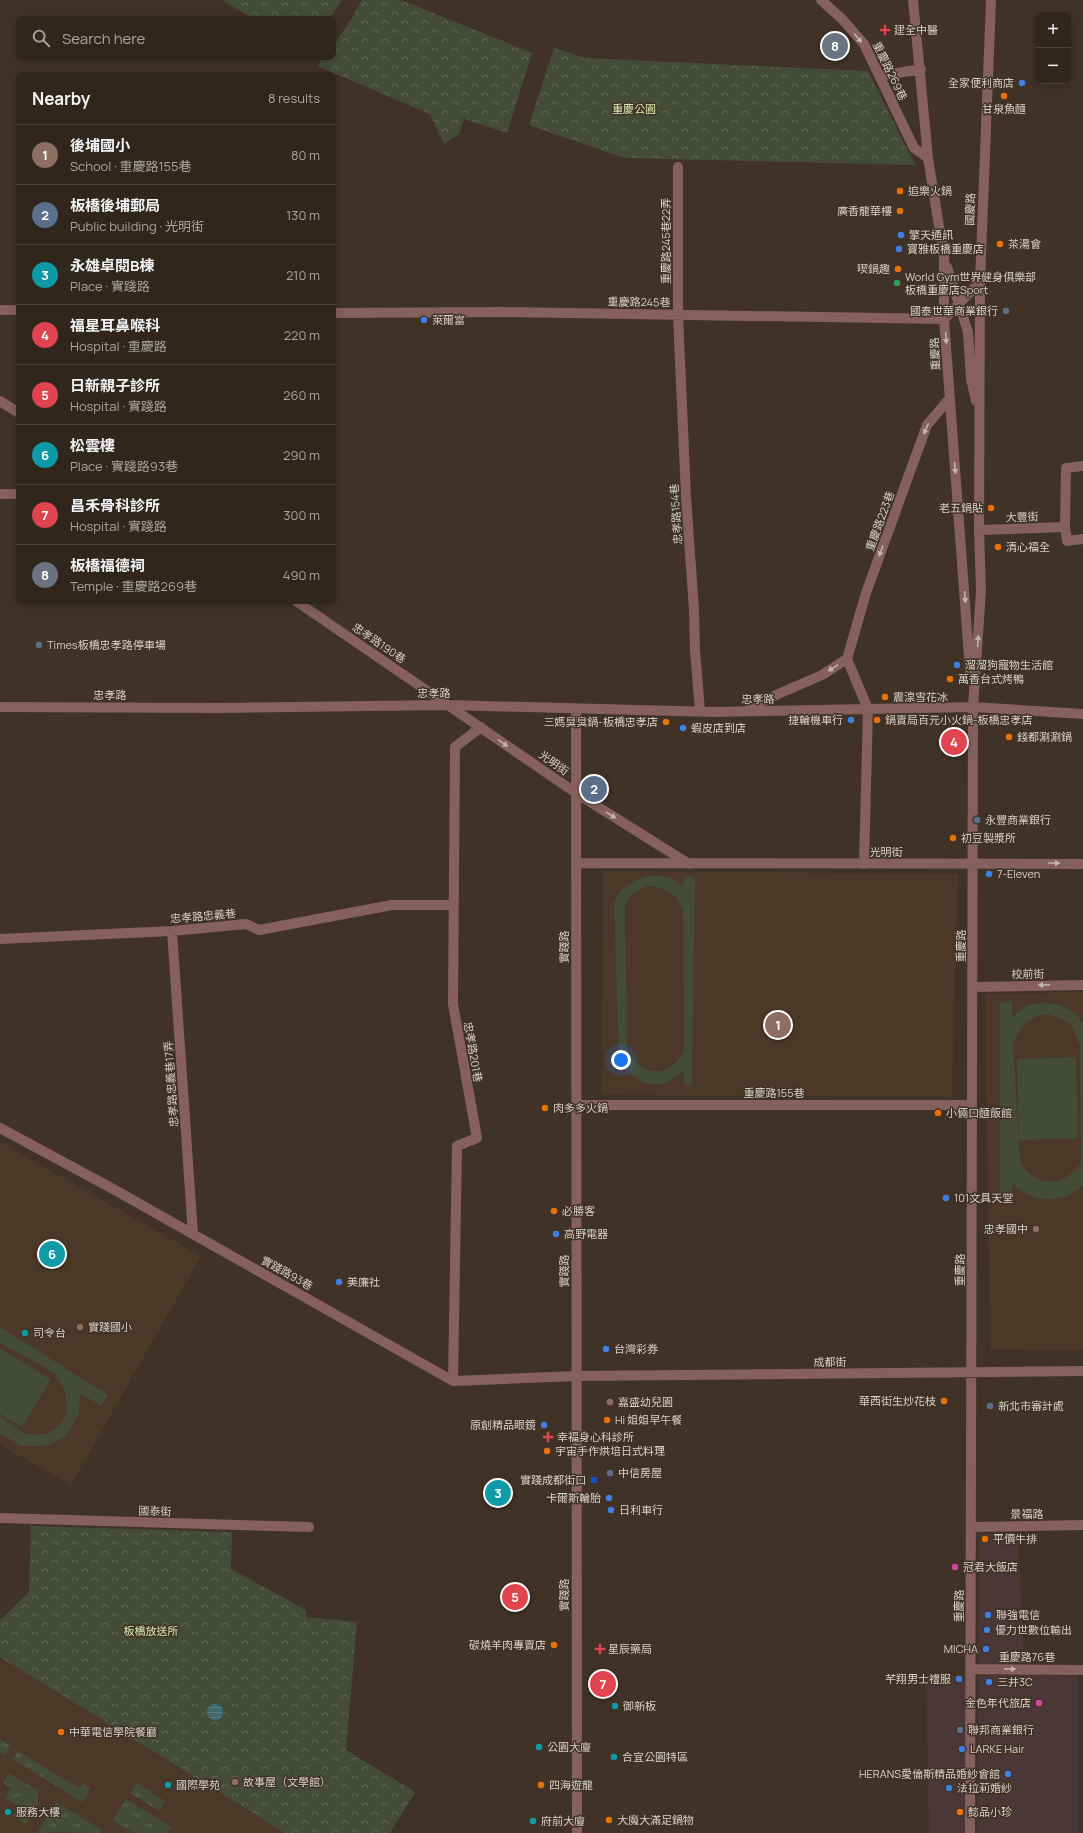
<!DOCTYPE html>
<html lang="en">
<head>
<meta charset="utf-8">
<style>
	:root { --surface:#30261c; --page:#382e25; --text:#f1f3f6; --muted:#a8a5a3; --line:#4b433b; --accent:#db2777 }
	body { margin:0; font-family:Manrope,"Noto Sans TC",sans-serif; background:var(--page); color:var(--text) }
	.controls { position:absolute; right:12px; top:12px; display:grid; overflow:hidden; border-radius:8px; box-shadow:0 2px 10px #0003 }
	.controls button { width:36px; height:36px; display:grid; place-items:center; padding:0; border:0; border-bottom:1px solid var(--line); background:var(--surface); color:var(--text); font:20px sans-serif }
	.you { position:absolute; left:621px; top:1060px; width:14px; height:14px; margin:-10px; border:3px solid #fff; border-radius:50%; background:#1a73e8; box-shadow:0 0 0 6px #1a73e833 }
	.badge { display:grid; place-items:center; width:26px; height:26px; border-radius:50%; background:var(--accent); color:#fff; font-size:13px; font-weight:700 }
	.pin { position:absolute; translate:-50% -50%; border:2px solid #fff; box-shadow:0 1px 4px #0006 }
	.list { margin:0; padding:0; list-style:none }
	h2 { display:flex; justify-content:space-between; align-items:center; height:52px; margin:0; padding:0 16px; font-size:17px }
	h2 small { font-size:13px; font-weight:400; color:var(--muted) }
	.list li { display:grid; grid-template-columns:26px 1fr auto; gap:12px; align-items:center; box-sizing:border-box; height:60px; padding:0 16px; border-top:1px solid var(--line) }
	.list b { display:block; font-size:15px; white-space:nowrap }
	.list p { margin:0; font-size:13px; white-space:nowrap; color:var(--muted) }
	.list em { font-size:13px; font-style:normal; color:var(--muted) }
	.icon { flex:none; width:22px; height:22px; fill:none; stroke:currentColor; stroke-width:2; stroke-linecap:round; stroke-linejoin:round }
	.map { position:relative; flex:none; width:1083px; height:1833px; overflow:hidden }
	.search { position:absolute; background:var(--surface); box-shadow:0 2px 10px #0003; left:16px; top:16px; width:320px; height:44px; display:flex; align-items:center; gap:10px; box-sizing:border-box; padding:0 14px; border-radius:8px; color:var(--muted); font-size:15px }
	.panel { position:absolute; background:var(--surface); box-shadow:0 2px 10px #0003; left:16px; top:72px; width:320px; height:532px; border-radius:8px }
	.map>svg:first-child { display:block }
	.commercial { fill:#4b3738 }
	.built { fill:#4c3827 }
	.grass { fill:url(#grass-tufts) }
	.forest { fill:url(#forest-crowns) }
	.pitch { fill:#454c36; fill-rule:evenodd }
	.water { fill:url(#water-rules) }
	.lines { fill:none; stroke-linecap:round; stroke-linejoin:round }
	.minor { stroke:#85605c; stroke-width:10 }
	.oneway { fill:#c4b4ae }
	.health-dot { fill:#e0444e; stroke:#403226; stroke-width:1.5 }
	.shop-dot { fill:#3f7fe0; stroke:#403226; stroke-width:1.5 }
	.food-dot { fill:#e8710a; stroke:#403226; stroke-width:1.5 }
	.leisure-dot { fill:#2e9e5b; stroke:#403226; stroke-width:1.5 }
	.service-dot { fill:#5c6f8a; stroke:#403226; stroke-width:1.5 }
	.education-dot { fill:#8d6e63; stroke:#403226; stroke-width:1.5 }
	.culture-dot { fill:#0f9aa8; stroke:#403226; stroke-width:1.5 }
	.transit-dot { fill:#1a4fb4; stroke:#403226; stroke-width:1.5 }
	.hotel-dot { fill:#d1479c; stroke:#403226; stroke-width:1.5 }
	.labels { text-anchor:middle; stroke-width:3; stroke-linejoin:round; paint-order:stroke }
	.poi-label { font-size:11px; fill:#d9d0c9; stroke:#403226; text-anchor:start }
	.street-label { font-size:11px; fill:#d9d0c9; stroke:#403226 }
	.park-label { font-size:11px; fill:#d8ebb1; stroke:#403226 }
</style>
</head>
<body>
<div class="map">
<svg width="1083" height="1833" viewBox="0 0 1083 1833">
	<defs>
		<pattern id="grass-tufts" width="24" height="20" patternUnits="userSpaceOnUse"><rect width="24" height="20" fill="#454c36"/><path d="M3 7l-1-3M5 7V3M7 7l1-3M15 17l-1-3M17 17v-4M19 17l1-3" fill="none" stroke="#5f6552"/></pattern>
		<pattern id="forest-crowns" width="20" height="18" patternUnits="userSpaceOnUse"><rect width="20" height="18" fill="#454c36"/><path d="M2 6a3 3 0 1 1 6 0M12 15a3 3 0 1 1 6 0" fill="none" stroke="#5f6552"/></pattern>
		<pattern id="water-rules" width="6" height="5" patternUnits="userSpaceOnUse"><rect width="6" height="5" fill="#3e6a6d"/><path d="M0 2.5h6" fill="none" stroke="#597e80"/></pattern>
	</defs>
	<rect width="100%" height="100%" fill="#403226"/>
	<!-- commercial -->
	<path class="commercial" d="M979 1534 1018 1535 1025 1674 1078 1675V1833H977Z
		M965 1675 966 1833H929L926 1678Z"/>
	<!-- built -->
	<path class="built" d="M603 871 958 874 952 1097 602 1095Z
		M1083 992V1350L990 1349 985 994Z
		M0 1142 201 1256 71 1485 0 1445Z
		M0 1657 116 1729 285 1833H0Z"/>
	<!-- grass -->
	<path class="grass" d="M0 1739 11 1746 6 1755 0 1752Z
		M18 1751 79 1788 83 1783 91 1788 82 1802 13 1759Z
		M9 1773 38 1791V1804L26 1824 13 1816 19 1807 5 1798 11 1788 3 1783Z
		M137 1783 165 1801 159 1811 130 1793Z
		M126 1799 171 1827 168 1833H134L113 1820Z
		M56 1802 102 1830 100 1833 60 1832 37 1833Z"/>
	<!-- forest -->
	<path class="forest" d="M222 0H342L329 19H253Z
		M362 0H401L532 53 507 133 464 119 459 134 444 144 430 114 317 66 324 57H333V45L347 26Z
		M554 48 585 58 868 71 915 165 624 158 529 125Z
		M31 1526 232 1532 231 1569 306 1610V1617L357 1622 346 1750 415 1792 390 1833H285L0 1657V1620L29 1592Z"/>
	<!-- pitch -->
	<path class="pitch" d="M655 875 673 879 683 887 684 876 695 877 692 1085 684 1084V1069C663 1095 634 1085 619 1059L614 901C623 885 637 878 655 875ZM648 886C665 886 681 896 683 914L684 1051C668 1080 643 1076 627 1050L625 907C630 895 635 891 648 886Z
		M1012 1001V1017C1018 1012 1024 1007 1031 1005 1050 999 1072 1007 1083 1022V1186C1060 1204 1039 1203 1016 1187L1013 1180 1012 1199H1000V1003ZM1047 1014 1061 1018 1072 1025 1080 1047 1081 1163C1063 1188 1038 1188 1020 1163L1013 1044C1019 1027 1029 1017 1047 1014Z
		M1076 1057 1078 1138 1019 1140 1017 1059Z
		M0 1327 108 1395 101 1406 80 1393 79 1413 66 1436 46 1446H21L0 1433V1417C8 1422 20 1432 29 1434 67 1440 77 1400 55 1375 48 1367 12 1350 0 1343Z
		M0 1348 51 1380 22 1427 0 1414Z"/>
	<!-- water -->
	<path class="water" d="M207 1712a8 8 0 1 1 16 0a8 8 0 1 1-16 0Z"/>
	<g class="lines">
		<!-- minor -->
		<path class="minor" d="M821 0 842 19 864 44 914 148 928 158
			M913 0 928 158 944 257V319L970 671
			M880 76 921 69
			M678 167V315L686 497 694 610 695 650 700 711
			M947 267 968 332 971 379 976 401
			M0 310H19
			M333 313 502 312 944 319 980 282
			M0 401 19 413
			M0 494H19
			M1065 527 1066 468 1083 466
			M979 530 1065 527 1067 541 1083 539
			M296 601 576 793 689 864
			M847 659 868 709 864 864
			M0 707 218 708 448 705 714 712 973 707 1083 714
			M576 709 577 1833
			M748 710 769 698 822 675 847 659 866 593 927 425 950 398
			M576 863 1083 864
			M172 931 193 1234
			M0 939 172 931 246 924 259 930 392 905H453
			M973 987 1083 985
			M576 1105H972
			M0 1128 115 1190 453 1381 576 1376 1083 1371
			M453 1381 457 1146 477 1138 453 1004 455 747 481 727
			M0 1518 309 1527
			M971 1527 1083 1525
			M971 1669 1083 1670
			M970 1833 973 707 981 591 979 530 980 282 991 0"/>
	</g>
	<!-- one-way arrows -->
	<defs><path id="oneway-solid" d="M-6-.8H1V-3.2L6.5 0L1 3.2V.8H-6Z"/></defs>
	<g class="oneway">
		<use href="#oneway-solid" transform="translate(858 38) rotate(50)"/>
		<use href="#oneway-solid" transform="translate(946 338) rotate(86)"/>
		<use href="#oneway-solid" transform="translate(926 429) rotate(114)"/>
		<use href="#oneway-solid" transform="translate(955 468) rotate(86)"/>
		<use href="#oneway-solid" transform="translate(881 551) rotate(110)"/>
		<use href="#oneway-solid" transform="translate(965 597) rotate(86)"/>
		<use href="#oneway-solid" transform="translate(978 641) rotate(-86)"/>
		<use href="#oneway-solid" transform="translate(833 668) rotate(148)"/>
		<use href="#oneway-solid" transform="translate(503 743) rotate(35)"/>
		<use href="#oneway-solid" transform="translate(611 815) rotate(32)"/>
		<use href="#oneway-solid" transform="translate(1054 863)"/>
		<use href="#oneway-solid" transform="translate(1044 985) rotate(179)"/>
		<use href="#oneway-solid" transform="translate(1010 1669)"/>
	</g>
	<!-- markers -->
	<g class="health-dot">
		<path d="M883 24h4v4h4v4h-4v4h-4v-4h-4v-4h4z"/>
		<path d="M546 1431h4v4h4v4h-4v4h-4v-4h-4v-4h4z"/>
		<path d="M598 1643h4v4h4v4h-4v4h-4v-4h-4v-4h4z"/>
	</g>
	<g class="shop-dot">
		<circle cx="1022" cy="83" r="4"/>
		<circle cx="901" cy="235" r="4"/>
		<circle cx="899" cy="249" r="4"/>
		<circle cx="424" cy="320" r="4"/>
		<circle cx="957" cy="665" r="4"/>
		<circle cx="851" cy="720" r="4"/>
		<circle cx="683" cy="728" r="4"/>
		<circle cx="989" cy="874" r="4"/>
		<circle cx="946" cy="1198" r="4"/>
		<circle cx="556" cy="1234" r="4"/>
		<circle cx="339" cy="1282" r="4"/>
		<circle cx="606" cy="1349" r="4"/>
		<circle cx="544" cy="1425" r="4"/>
		<circle cx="609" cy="1498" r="4"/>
		<circle cx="611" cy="1510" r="4"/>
		<circle cx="988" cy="1615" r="4"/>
		<circle cx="987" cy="1630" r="4"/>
		<circle cx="986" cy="1649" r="4"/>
		<circle cx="959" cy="1679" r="4"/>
		<circle cx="989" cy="1682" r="4"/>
		<circle cx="962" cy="1749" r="4"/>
		<circle cx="1008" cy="1774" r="4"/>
		<circle cx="949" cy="1788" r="4"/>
	</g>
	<g class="food-dot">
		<circle cx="1004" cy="96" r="4"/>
		<circle cx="900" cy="191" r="4"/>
		<circle cx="900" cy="211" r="4"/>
		<circle cx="1000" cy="244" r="4"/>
		<circle cx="898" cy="269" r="4"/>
		<circle cx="991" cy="508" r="4"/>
		<circle cx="998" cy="547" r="4"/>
		<circle cx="950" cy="679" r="4"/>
		<circle cx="885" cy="697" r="4"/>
		<circle cx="877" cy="720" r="4"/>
		<circle cx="666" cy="722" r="4"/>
		<circle cx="1009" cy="737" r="4"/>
		<circle cx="953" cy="838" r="4"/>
		<circle cx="545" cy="1108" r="4"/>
		<circle cx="938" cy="1113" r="4"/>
		<circle cx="554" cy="1211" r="4"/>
		<circle cx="944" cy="1401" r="4"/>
		<circle cx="607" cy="1420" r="4"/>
		<circle cx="547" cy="1451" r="4"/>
		<circle cx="985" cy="1539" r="4"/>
		<circle cx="554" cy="1645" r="4"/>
		<circle cx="61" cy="1732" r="4"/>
		<circle cx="541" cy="1785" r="4"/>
		<circle cx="960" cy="1812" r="4"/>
		<circle cx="609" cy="1820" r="4"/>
	</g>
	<circle class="leisure-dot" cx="897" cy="283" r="4"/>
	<g class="service-dot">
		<circle cx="1006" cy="311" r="4"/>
		<circle cx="39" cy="645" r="4"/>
		<circle cx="977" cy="820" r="4"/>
		<circle cx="990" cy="1406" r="4"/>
		<circle cx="610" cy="1473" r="4"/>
		<circle cx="960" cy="1730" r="4"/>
	</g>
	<g class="education-dot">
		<circle cx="1036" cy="1229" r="4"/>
		<circle cx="80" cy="1327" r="4"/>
		<circle cx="610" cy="1402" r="4"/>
		<circle cx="235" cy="1782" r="4"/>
	</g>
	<g class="culture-dot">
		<circle cx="25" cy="1333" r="4"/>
		<circle cx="615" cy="1706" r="4"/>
		<circle cx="539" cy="1747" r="4"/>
		<circle cx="614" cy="1757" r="4"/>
		<circle cx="168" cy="1785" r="4"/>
		<circle cx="8" cy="1812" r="4"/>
		<circle cx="533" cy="1821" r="4"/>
	</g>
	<rect class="transit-dot" x="590" y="1476" width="8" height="8" rx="2"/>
	<g class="hotel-dot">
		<circle cx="955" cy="1567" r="4"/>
		<circle cx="1039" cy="1703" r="4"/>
	</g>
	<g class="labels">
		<!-- poi labels -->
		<g class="poi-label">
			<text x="894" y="34">建全中醫</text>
			<text x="1014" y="87" text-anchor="end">全家便利商店</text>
			<text x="1004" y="113" text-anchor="middle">甘泉魚麵</text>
			<text x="908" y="195">追樂火鍋</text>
			<text x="892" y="215" text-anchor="end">廣香龍華樓</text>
			<text x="909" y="239">擎天通訊</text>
			<text x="1008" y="248">茶湯會</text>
			<text x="907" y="253">寶雅板橋重慶店</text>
			<text x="890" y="273" text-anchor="end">喫鍋趣</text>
			<text x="905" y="281">World Gym世界健身俱樂部<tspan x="905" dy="13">板橋重慶店Sport</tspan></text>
			<text x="998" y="315" text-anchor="end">國泰世華商業銀行</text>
			<text x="432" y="324">萊爾富</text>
			<text x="983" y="512" text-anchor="end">老五鍋貼</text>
			<text x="1006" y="551">清心福全</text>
			<text x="47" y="649">Times板橋忠孝路停車場</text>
			<text x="965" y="669">溜溜狗寵物生活館</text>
			<text x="958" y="683">萬香台式烤鴨</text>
			<text x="893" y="701">震湶雪花冰</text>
			<text x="843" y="724" text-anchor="end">捷輪機車行</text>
			<text x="885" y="724">鍋賣局百元小火鍋-板橋忠孝店</text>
			<text x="658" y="726" text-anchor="end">三媽臭臭鍋-板橋忠孝店</text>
			<text x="691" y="732">蝦皮店到店</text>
			<text x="1017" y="741">錢都涮涮鍋</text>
			<text x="985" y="824">永豐商業銀行</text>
			<text x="961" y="842">初豆製漿所</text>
			<text x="997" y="878">7-Eleven</text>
			<text x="553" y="1112">肉多多火鍋</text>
			<text x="946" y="1117">小倆口麵飯館</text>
			<text x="954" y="1202">101文具天堂</text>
			<text x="562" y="1215">必勝客</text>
			<text x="1028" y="1233" text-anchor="end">忠孝國中</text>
			<text x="564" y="1238">高野電器</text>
			<text x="347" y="1286">美廉社</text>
			<text x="88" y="1331">實踐國小</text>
			<text x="33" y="1337">司令台</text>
			<text x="614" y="1353">台灣彩券</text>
			<text x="936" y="1405" text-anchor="end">華西街生炒花枝</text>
			<text x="618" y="1406">嘉盛幼兒園</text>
			<text x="998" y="1410">新北市審計處</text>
			<text x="615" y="1424">Hi 姐姐早午餐</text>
			<text x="536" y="1429" text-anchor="end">原創精品眼鏡</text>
			<text x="557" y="1441">幸福身心科診所</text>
			<text x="555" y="1455">宇宙手作烘培日式料理</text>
			<text x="618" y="1477">中信房屋</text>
			<text x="586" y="1484" text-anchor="end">實踐成都街口</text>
			<text x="601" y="1502" text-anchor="end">卡爾斯輪胎</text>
			<text x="619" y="1514">日利車行</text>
			<text x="993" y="1543">平價牛排</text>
			<text x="963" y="1571">冠君大飯店</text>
			<text x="996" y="1619">聯強電信</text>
			<text x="995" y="1634">優力世數位輸出</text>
			<text x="546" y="1649" text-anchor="end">碳燒羊肉專賣店</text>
			<text x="608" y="1653">星辰藥局</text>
			<text x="978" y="1653" text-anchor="end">MICHA</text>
			<text x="951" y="1683" text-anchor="end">芊翔男士禮服</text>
			<text x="997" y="1686">三井3C</text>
			<text x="1031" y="1707" text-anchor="end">金色年代旅店</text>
			<text x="623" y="1710">御新板</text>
			<text x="968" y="1734">聯邦商業銀行</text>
			<text x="69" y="1736">中華電信學院餐廳</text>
			<text x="547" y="1751">公園大廈</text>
			<text x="970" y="1753">LARKE Hair</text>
			<text x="622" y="1761">合宜公園特區</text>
			<text x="1000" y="1778" text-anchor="end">HERANS愛倫斯精品婚紗會館</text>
			<text x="243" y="1786">故事屋（文學館）</text>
			<text x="176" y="1789">國際學苑</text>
			<text x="549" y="1789">四海遊龍</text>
			<text x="957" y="1792">法拉莉婚紗</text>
			<text x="16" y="1816">服務大樓</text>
			<text x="968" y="1816">懿品小珍</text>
			<text x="617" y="1824">大魔大滿足鍋物</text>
			<text x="541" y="1825">府前大廈</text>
		</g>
		<!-- street labels -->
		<g class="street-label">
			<text transform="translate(890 71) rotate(64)" y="4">重慶路269巷</text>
			<text transform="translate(970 209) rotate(-88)" y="4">國慶路</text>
			<text transform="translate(666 241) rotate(-90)" y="4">重慶路245巷22弄</text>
			<text transform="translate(639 302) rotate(1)" y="4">重慶路245巷</text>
			<text transform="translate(935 354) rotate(-93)" y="4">重慶路</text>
			<text transform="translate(676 514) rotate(-94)" y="4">忠孝路154巷</text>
			<text transform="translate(1022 517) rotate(-2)" y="4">大豐街</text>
			<text transform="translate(880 521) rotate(-70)" y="4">重慶路223巷</text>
			<text transform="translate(379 643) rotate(34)" y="4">忠孝路190巷</text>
			<text x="434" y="697">忠孝路</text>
			<text x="110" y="699">忠孝路</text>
			<text transform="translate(758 699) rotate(-1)" y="4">忠孝路</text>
			<text transform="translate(554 763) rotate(35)" y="4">光明街</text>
			<text x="886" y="856">光明街</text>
			<text transform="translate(203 916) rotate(-5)" y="4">忠孝路忠義巷</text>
			<text transform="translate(961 946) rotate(-90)" y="4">重慶路</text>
			<text transform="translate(564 947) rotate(-90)" y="4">實踐路</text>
			<text transform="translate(1028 974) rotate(-1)" y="4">校前街</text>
			<text transform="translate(473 1052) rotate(80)" y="4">忠孝路201巷</text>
			<text transform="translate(171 1084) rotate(-94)" y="4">忠孝路忠義巷17弄</text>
			<text x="774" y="1097">重慶路155巷</text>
			<text transform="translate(960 1270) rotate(-90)" y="4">重慶路</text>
			<text transform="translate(564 1271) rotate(-90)" y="4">實踐路</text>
			<text transform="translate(287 1273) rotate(29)" y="4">實踐路93巷</text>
			<text transform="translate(830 1362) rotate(-1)" y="4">成都街</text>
			<text transform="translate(155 1511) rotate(2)" y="4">國泰街</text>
			<text x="1027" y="1518">景福路</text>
			<text transform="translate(564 1595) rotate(-90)" y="4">實踐路</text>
			<text transform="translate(959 1606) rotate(-90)" y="4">重慶路</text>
			<text x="1027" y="1661">重慶路76巷</text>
		</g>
		<!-- park labels -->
		<g class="park-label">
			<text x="634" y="113">重慶公園</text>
			<text x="151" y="1635">板橋放送所</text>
		</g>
	</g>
</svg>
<div class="controls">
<button>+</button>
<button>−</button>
</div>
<div class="you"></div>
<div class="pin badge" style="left:778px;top:1025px;background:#8d6e63">1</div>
<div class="pin badge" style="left:594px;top:789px;background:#5c6f8a">2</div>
<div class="pin badge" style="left:498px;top:1493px;background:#0f9aa8">3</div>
<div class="pin badge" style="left:954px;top:742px;background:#e0444e">4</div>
<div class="pin badge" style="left:515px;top:1597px;background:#e0444e">5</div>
<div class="pin badge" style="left:52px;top:1254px;background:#0f9aa8">6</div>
<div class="pin badge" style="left:603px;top:1684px;background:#e0444e">7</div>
<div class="pin badge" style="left:835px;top:46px;background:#6b7280">8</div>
<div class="search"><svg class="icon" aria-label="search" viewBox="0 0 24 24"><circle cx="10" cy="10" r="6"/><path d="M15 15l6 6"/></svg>Search here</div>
<section class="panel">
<h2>Nearby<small>8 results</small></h2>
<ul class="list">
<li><span class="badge" style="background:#8d6e63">1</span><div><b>後埔國小</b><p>School · 重慶路155巷</p></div><em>80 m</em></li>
<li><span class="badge" style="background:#5c6f8a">2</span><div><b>板橋後埔郵局</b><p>Public building · 光明街</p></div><em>130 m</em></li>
<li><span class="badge" style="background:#0f9aa8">3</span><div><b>永雄卓閱B棟</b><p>Place · 實踐路</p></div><em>210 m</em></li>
<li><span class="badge" style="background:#e0444e">4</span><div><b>福星耳鼻喉科</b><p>Hospital · 重慶路</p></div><em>220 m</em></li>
<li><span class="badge" style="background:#e0444e">5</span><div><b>日新親子診所</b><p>Hospital · 實踐路</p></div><em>260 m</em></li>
<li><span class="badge" style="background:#0f9aa8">6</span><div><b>松雲樓</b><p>Place · 實踐路93巷</p></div><em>290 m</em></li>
<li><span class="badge" style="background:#e0444e">7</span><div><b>昌禾骨科診所</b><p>Hospital · 實踐路</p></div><em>300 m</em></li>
<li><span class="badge" style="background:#6b7280">8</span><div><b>板橋福德祠</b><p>Temple · 重慶路269巷</p></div><em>490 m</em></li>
</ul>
</section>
</div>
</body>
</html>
